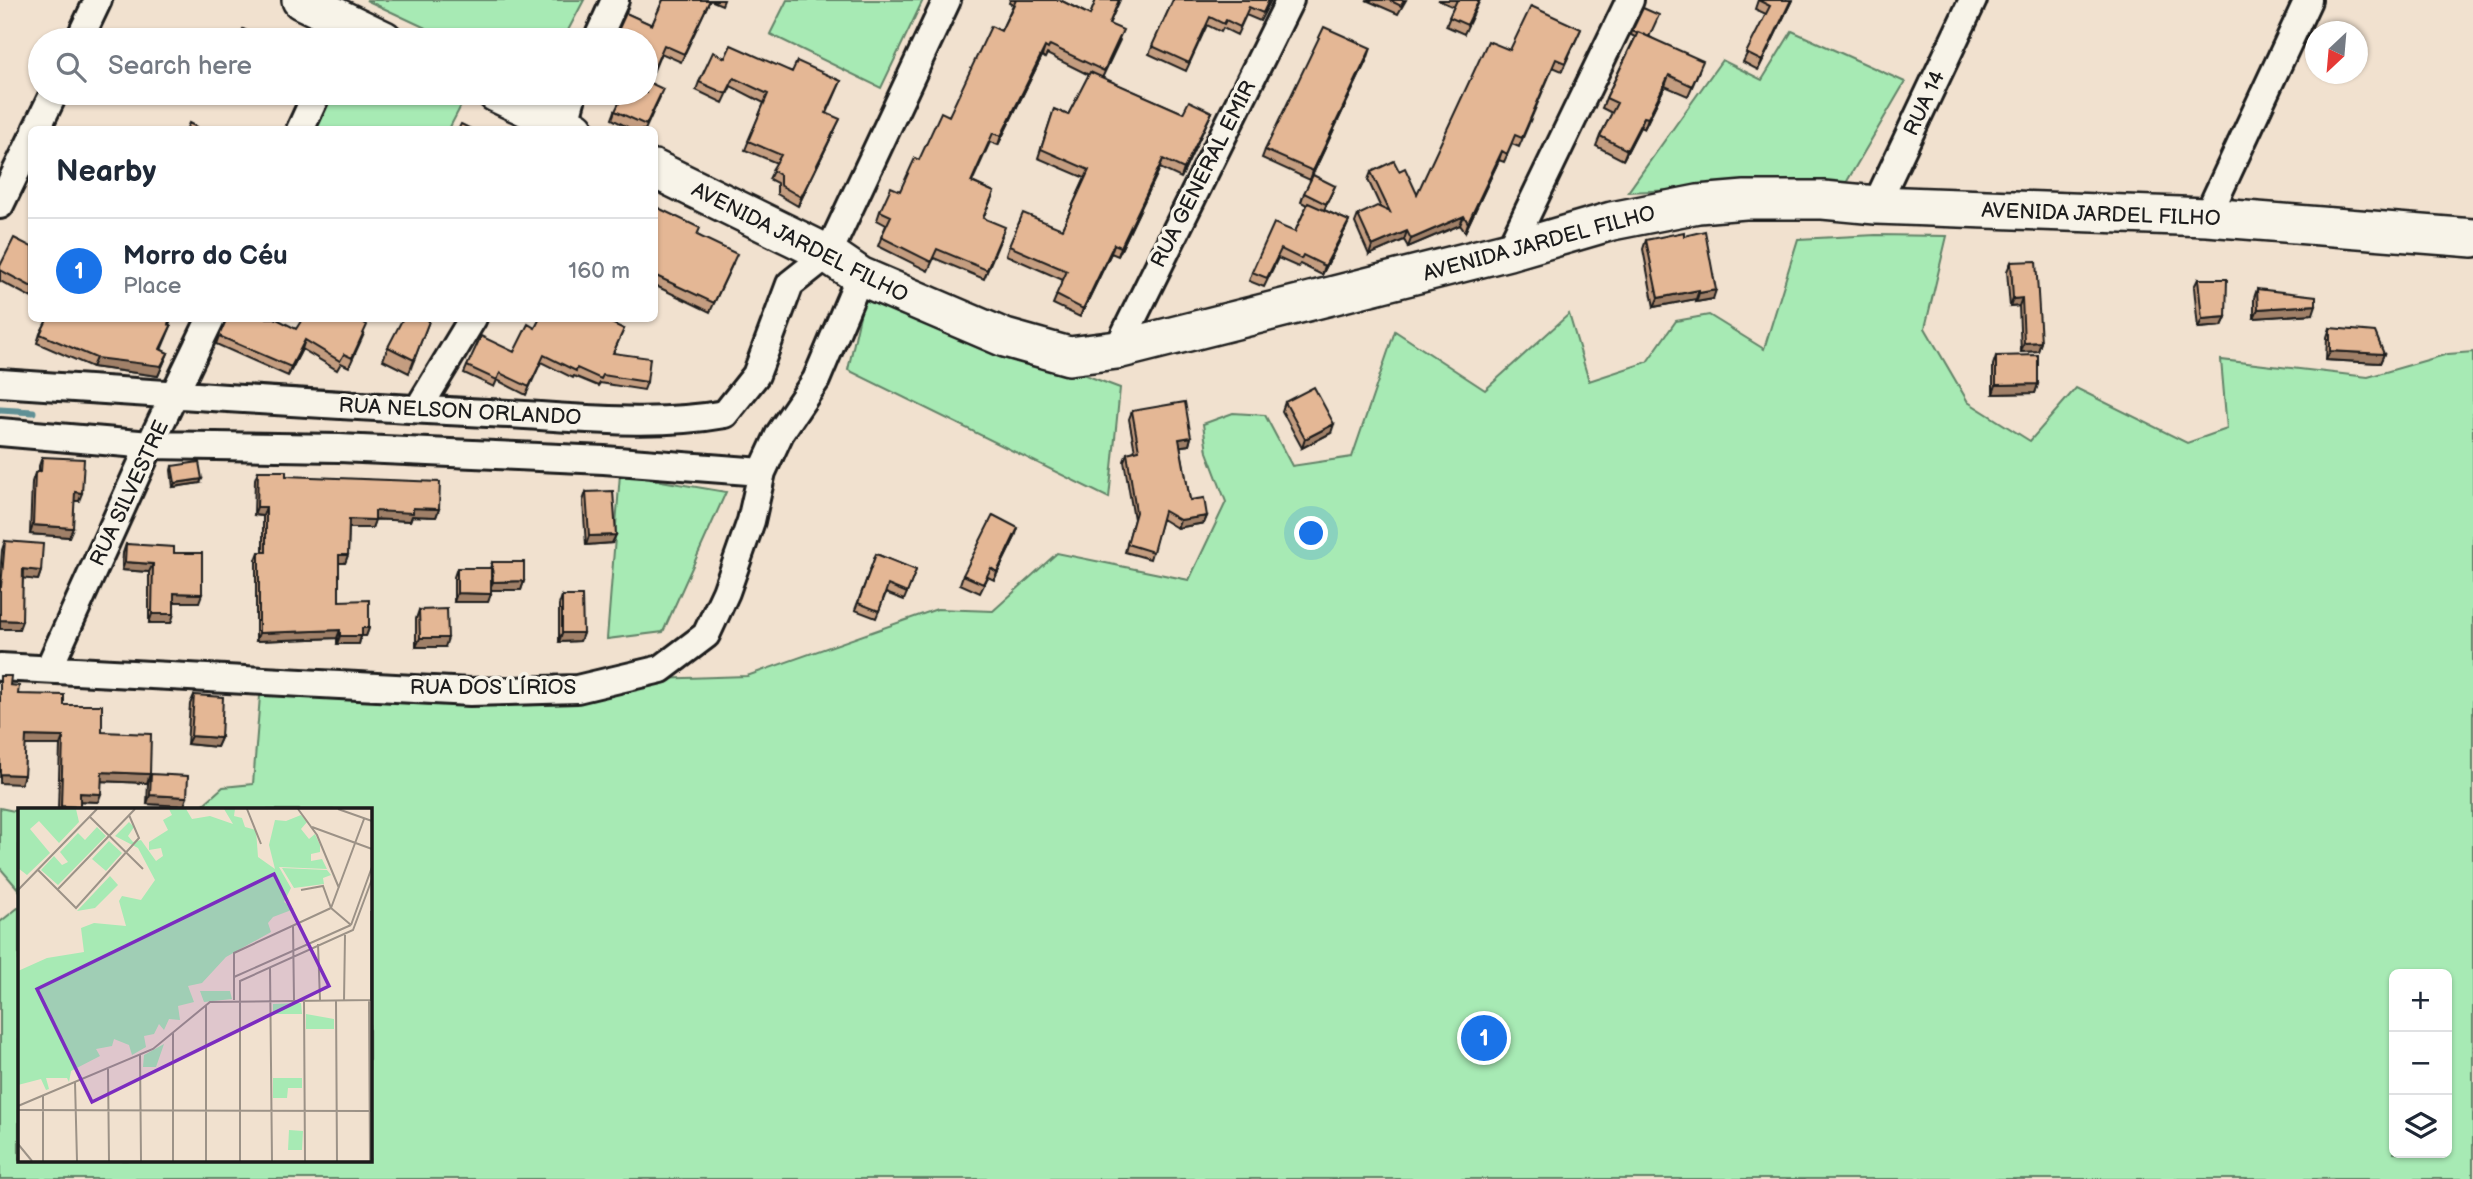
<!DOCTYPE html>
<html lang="en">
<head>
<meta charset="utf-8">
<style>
	:root { --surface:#fff; --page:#f6f6f7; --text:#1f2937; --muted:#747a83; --line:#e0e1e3; --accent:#1a73e8 }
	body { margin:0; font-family:"Balsamiq Sans",sans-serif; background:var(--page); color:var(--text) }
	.controls { position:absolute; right:21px; bottom:21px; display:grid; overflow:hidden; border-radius:10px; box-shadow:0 2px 5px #0004 }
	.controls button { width:63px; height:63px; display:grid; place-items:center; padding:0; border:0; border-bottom:2px solid var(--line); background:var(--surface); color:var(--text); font:35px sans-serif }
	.compass { position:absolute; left:2305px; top:21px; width:63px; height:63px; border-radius:50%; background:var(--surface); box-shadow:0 2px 5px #0004; rotate:206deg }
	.you { position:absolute; left:1312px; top:534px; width:24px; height:24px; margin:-18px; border:5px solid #fff; border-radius:50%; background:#1a73e8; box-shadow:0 0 0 10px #1a73e833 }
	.badge { display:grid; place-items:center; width:46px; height:46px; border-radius:50%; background:var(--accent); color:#fff; font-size:23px; font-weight:700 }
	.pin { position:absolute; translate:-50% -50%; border:4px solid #fff; box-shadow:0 2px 7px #0006 }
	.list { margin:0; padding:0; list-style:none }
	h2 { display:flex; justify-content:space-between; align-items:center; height:91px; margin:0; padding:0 28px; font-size:30px }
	h2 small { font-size:23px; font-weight:400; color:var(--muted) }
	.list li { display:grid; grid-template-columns:46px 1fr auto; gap:21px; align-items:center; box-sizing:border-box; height:105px; padding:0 28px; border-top:2px solid var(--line) }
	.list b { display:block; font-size:26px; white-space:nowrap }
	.list p { margin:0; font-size:23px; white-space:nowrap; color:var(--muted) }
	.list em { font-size:23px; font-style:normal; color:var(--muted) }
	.icon { flex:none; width:38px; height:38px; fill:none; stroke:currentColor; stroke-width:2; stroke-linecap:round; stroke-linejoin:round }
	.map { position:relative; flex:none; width:2473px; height:1179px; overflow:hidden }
	.search { position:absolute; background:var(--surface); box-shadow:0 2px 5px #0004; left:28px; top:28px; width:630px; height:77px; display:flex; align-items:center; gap:18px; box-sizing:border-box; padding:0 24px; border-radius:38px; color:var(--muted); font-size:26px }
	.panel { position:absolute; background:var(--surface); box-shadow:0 2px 5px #0004; left:28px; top:126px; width:630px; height:196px; border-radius:10px }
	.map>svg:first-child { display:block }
	.green { fill:#a7eab4; stroke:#628368; stroke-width:2; fill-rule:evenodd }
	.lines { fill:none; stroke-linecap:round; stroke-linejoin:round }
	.stream { stroke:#609095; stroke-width:7 }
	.street-casing { stroke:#1c1c1c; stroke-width:32 }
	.secondary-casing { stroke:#1c1c1c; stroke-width:42 }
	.street { stroke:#f7f3e8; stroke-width:26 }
	.secondary { stroke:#f7f3e8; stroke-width:37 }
	.wall { fill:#c49d80; stroke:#1c1c1c; stroke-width:2 }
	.shaded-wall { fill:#a08068; stroke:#1c1c1c; stroke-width:2 }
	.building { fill:#e4b795; stroke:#1c1c1c; stroke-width:2 }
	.labels { text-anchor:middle; stroke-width:7; stroke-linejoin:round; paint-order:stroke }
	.street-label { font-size:21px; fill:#1c1c1c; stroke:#f7f3e8 }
	.inset-road { fill:none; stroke:#9c9287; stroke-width:2 }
	.view { fill:#7b2cbf; fill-opacity:0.15; stroke:#7b2cbf; stroke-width:3.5 }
	.inset-edge { fill:none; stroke:#1c1c1c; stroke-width:3.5 }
</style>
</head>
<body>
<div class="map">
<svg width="2473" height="1179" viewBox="0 0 2473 1179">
	<rect width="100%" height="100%" fill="#f1e1cf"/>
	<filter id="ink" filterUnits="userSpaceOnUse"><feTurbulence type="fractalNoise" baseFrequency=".0143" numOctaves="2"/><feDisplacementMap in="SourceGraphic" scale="14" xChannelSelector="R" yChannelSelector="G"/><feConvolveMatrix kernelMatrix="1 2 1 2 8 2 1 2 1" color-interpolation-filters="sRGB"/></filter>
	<g filter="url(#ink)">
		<!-- green -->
		<path class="green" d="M366 0H584L563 40H451Z
			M787 0H923L881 88 770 34Z
			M1792 31 1905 82 1846 183 1628 192 1722 60 1762 80Z
			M328 93H450L464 100 449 129 309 130Z
			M1876 235 1947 236 1925 328 1968 402 2030 441 2076 388 2187 443 2227 429 2221 360 2368 377 2448 354 2473 352V1179H0V922L19 907V1160H369V810H197L223 787 253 784 260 696 375 688 747 676 937 609 993 611 1057 553 1189 580 1226 502 1207 452 1203 424 1233 413 1265 415 1292 466 1352 457 1395 331 1485 390 1569 314 1589 381 1647 362 1676 321 1709 315 1764 349 1798 239ZM2394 974H2447V1153H2394Z
			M865 293 1120 388 1109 498 848 370Z
			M620 474 726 492 663 632 607 639Z
			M0 808 19 812V890L0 868Z"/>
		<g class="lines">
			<!-- stream -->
			<path class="stream" d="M0 410 33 412"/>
			<defs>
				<path id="street" d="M79 40 98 0
					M597 40 615 0
					M36 130 54 93
					M300 130 317 93
					M563 130 573 93
					M0 205 32 139
					M1876 205 1973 0
					M2207 217 2308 0
					M1509 251 1630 0
					M1117 350 1290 0
					M0 383C162 394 324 405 487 413 565 416 647 428 725 414L756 375 790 284 828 254 947 0
					M418 409 473 318
					M0 432 150 445 339 448 604 460 762 472
					M0 667 470 692 577 689 661 669 706 635 726 592 751 521 762 472 780 433 816 380 860 276
					M49 668 150 445 211 318"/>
				<path id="secondary" d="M301 0 384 40
					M496 93 575 130
					M654 169 828 254 860 276 1005 338 1069 356 1117 350 1509 251 1612 221 1698 204 1745 200H1823L1876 205 2207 217 2473 238"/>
			</defs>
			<!-- street casing -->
			<use href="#street" class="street-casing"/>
			<!-- secondary casing -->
			<use href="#secondary" class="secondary-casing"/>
			<!-- street -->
			<use href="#street" class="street"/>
			<!-- secondary -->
			<use href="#secondary" class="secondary"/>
		</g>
		<!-- wall -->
		<path class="wall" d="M663 0H710L681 62 661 53 649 82 660 97 645 130H633L612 119 615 111 646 93V40H614L626 13 652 25Z
			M710 0H724L722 5Z
			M1010 0H1060L1090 15 1096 0H1120L1109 24 1120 40 1102 78 1183 113 1212 112 1181 178 1160 168 1118 256 1111 253 1080 317 1053 304 1063 280 1006 255 1009 246 1062 229 1085 178 1038 158 1054 109 1068 115 1089 75 1047 54 1045 58 1042 56 998 145 990 142 972 182 994 192 983 218 1002 236 984 279 934 258 928 271 878 246 886 225 877 220 880 211 900 191 919 160 949 116 1001 31 1013 5 1009 3Z
			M1173 0H1271L1260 21 1246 15 1237 35 1223 28 1221 32 1207 25 1186 71 1149 54Z
			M1366 0H1406L1398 14Z
			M1438 0H1480L1464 34 1446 26 1454 7Z
			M1758 0H1792L1758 70 1743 62 1766 14 1755 9Z
			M1581 29 1562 71 1553 67 1519 147 1512 144 1504 162 1499 160 1465 232 1460 225 1408 247 1404 240 1369 255 1355 223 1358 215 1381 208 1368 180 1371 172 1399 171 1417 194Z
			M1632 31 1650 37 1699 71 1688 96 1665 86 1644 129 1640 127 1623 160 1596 146 1600 136 1612 113 1602 108 1606 98 1635 37 1631 35Z
			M1368 57 1310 180 1262 158 1265 150Z
			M725 58 841 81 827 113 836 127 798 206 777 194V183L769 179 777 163 745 150 764 103 731 86 723 103 696 90 699 82Z
			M1335 186 1324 210 1349 221 1345 230 1322 275 1300 264 1298 267 1278 258 1264 287 1249 281 1252 272 1295 232 1307 205 1301 202 1304 193Z
			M654 206 698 235 733 263 710 312 654 285Z
			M1684 236 1713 299 1696 302V299L1654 307 1643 249 1646 240Z
			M32 247V298L0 281V266Z
			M2011 262 2041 342 2038 351 2021 352 2019 306 2010 307 2007 271Z
			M2198 279 2226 317 2222 326 2198 328 2194 287Z
			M2257 289 2313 314 2254 318V298Z
			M48 318H172L169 324 171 326 161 350 168 353 158 376 92 367 37 343 40 334Z
			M429 321 409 373 383 360 388 347Z
			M535 328 624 329 613 353 647 382 644 390 600 383 598 386 574 376 573 378 541 362 526 395 497 380 494 387 464 373 467 366 514 352Z
			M2330 328 2384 354 2380 363 2326 360 2327 337Z
			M296 329 364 334 349 367 341 363 337 370 302 349 288 376 216 344 219 336Z
			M1996 356 2038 384 2035 393 1993 394V365Z
			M1285 402 1331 433 1302 448 1282 411Z
			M1132 411 1191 437 1189 445 1180 446 1190 500 1207 516 1204 523 1177 528 1162 519 1150 559 1125 552 1134 519 1124 461 1127 453 1135 451 1129 419Z
			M42 457 79 501H74L69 537 30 534 32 482 35 473 39 472V466Z
			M172 466 200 483 173 487 171 470Z
			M258 471 286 476 439 509 436 517 412 516 410 521 375 519 372 528H349L348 555 345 563H339V601L369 628 366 636H361L359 644H337V638L256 641V560L259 552H263V516L254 515 255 479Z
			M586 492 612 543 586 545 583 501Z
			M1015 537 994 580 988 577 980 593 960 584 963 575Z
			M5 541 41 571 38 580 23 578 19 629H0V575L2 550Z
			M126 544 174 553 199 602H174L171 623H149V572L122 570 123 553Z
			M876 554 916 570 904 600 886 593 876 618 855 610Z
			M492 562 524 581 521 590H491L488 602H454V577L457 568H490Z
			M562 596 583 633 580 641 559 642V605Z
			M419 610 445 647H416V619Z
			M10 685 18 694 64 705 102 732 150 774 147 783 101 781 98 802 80 801 78 810H58L60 745H25L24 775 21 784Z
			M194 695 221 738 217 747 187 744 190 704Z
			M151 774 187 797 184 806 147 804 148 783Z"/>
		<!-- shaded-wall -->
		<path class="shaded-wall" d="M1791 0H1792L1758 70 1762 61Z
			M1045 47 1042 56 998 145 1001 136Z
			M1371 48 1368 57 1310 180 1313 171Z
			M1669 75 1665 86 1644 129 1648 118Z
			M1212 112 1208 120 1181 178 1184 169Z
			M1644 117 1640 127 1623 160 1627 150Z
			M840 119 836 127 798 206 801 197Z
			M1502 151 1499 160 1465 232 1468 223Z
			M1163 159 1160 168 1118 256 1121 247Z
			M1464 216 1460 225 1408 247 1411 239Z
			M1349 221 1345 230 1322 275 1325 266Z
			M1407 231 1404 240 1369 255 1372 246Z
			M1114 244 1111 253 1080 317 1083 309Z
			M1699 290 1696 299 1654 307 1658 298Z
			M1716 290 1713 299 1696 302 1699 293Z
			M2022 298 2019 306 2010 307 2013 299Z
			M2316 305 2313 314 2254 318 2258 309Z
			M2226 317 2222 326 2198 328 2202 319Z
			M305 340 302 349 288 376 291 367Z
			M2041 342 2038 351 2021 352 2024 343Z
			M2330 351 2384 354 2380 363 2326 360Z
			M168 353 158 376 92 367 96 358Z
			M2038 384 2035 393 1993 394 1996 385Z
			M1334 424 1331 433 1302 448 1305 439Z
			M1191 437 1189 445 1176 447 1179 439Z
			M202 479 200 483 173 487 175 483Z
			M75 492 82 493 79 501H72Z
			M257 507H266L263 516 254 515Z
			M413 508 439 509 436 517 412 516 410 521 372 519 375 511Z
			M1207 516 1204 523 1177 528 1180 520Z
			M349 519 375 520 372 528H346Z
			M33 525 73 528 69 537 30 534Z
			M1018 528 1015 537 994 580 997 572Z
			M616 535 612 543 586 545 589 536Z
			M339 555H348L345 563H336Z
			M125 562 153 564 149 572 122 570Z
			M23 569 41 571 38 580 20 578Z
			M524 581 521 590H489L493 582Z
			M174 593 202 594 199 602H171Z
			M457 593 491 594 488 602H454Z
			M152 614H174L171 623H149Z
			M0 620 22 621 19 629H0Z
			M362 628H369L366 636H361L359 644H337L340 636Z
			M340 630 337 638 256 641 259 633Z
			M562 633H583L580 641 559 642Z
			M420 638H448L445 647H416Z
			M26 736 63 737 60 745H22Z
			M191 736 221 738 217 747 187 744Z
			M102 772 150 774 147 783 99 781Z
			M0 774 24 775 21 784 0 783Z
			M80 793 101 794 98 802 77 801Z
			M150 795 187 797 184 806 147 804Z
			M61 806 80 807 78 810H60Z"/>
		<!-- building -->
		<path class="building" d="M663 0H710L684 54 664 45 648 82 663 89 646 125 615 111 624 93H646V40H626L616 35 626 13 652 25Z
			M1016 0H1060L1090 15 1096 0H1119L1109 24 1123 30 1104 71 1050 45 1048 49 1045 47 1001 136 993 133 971 182 994 192 983 218 1005 227 987 270 937 249 931 262 881 237 891 216 880 211 891 187 900 191 915 158 919 160 941 112 949 116 991 26 1001 31Z
			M1173 0H1269L1263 13 1249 7 1240 27 1226 20 1224 24 1210 17 1189 63 1152 46Z
			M1389 0H1404L1401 6Z
			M1457 0H1479L1467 25 1449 17Z
			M1758 0H1791L1762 61 1746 53 1770 6Z
			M1531 6 1581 29 1565 63 1556 59 1522 138 1515 135 1507 154 1502 151 1468 223 1464 216 1411 239 1407 231 1372 246 1358 215 1377 206 1390 212 1371 172 1394 161 1399 171 1405 168 1417 194 1488 41 1510 50Z
			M1643 8 1659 15 1649 37 1638 32 1637 33 1632 31Z
			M1324 27 1371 48 1313 171 1265 150Z
			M243 29 266 40H238Z
			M280 30 302 40H275Z
			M1638 32 1703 61 1692 86 1669 75 1648 118 1644 117 1627 150 1600 136 1617 103 1606 98Z
			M731 45 792 72 797 61 841 81 826 113 840 119 801 197 780 185V175L772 170 781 155 748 141 768 94 734 78 726 94 699 82 713 52 725 58Z
			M1090 72 1183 113 1189 101 1212 112 1184 169 1163 159 1121 247 1114 244 1083 309 1056 295 1067 271 1009 246 1023 213 1062 229 1089 170 1041 149 1054 109 1068 115Z
			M189 123 202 130H186Z
			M461 124 473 130H458Z
			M1313 175 1335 186 1326 204 1304 193Z
			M1308 203 1349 221 1325 266 1303 255 1301 259 1281 249 1267 278 1252 272 1274 223 1295 232Z
			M654 206 700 228 697 235 737 254 714 303 654 275Z
			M1705 231 1716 290 1699 293V290L1658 298 1646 240 1684 232V236Z
			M14 238 32 247V287L0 270V266Z
			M2036 261 2041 342 2024 343 2022 298 2013 299 2011 262Z
			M2198 279H2227L2226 317 2202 319Z
			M2257 289 2316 296V305L2258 309Z
			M48 318H170L168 324 171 326 160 349 168 353 161 366 96 358 40 334Z
			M227 318H275L296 329 303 318H357L367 325 352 358 344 354 340 361 305 340 291 367 219 336Z
			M403 318H426L429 321 414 360 388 347Z
			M540 318H601L624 329 613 353 650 358 647 382 603 375 601 379 577 368 576 371 544 355 529 387 500 373 497 380 467 366 481 336 514 352 528 324 535 328Z
			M2330 328 2375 332 2384 354 2330 351Z
			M2038 355V384L1996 385V356Z
			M1314 387 1334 424 1305 439 1285 402Z
			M1185 402 1191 437 1179 439 1190 500 1204 498 1207 516 1180 520 1164 511 1153 552 1127 544 1136 512 1127 453 1139 450 1132 411Z
			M42 457 84 459 82 493 75 492 73 528 33 525 35 473 41 471Z
			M199 462 202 479 175 483 172 466Z
			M258 471H286V476L440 482 439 509 413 508V513L375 511V520L349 519 348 555H339V601L369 600V628H362V636H340V630L259 633V552H266V507H257Z
			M613 491 616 535 589 536 586 492Z
			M993 515 1018 528 997 572 991 568 983 584 963 575Z
			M5 541 43 544 41 571 23 569 22 621 0 620V587H1Z
			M126 544 174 547V553H202V594L174 593V614H152L153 564 125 562Z
			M876 554 916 570 907 593 888 585 879 611 858 603Z
			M492 562H524V581L493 582Z
			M457 568H491V594L457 593Z
			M562 596H582L583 633H562Z
			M447 609 448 638H420L419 610Z
			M0 676H11L10 685 19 686 18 694 64 695V705H102V732L151 734 150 774 102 772 101 794 80 793V807L61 806 63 737 26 736 24 775 0 774Z
			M194 695 223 697 221 738 191 736Z
			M151 774 188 776 187 797 150 795Z"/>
	</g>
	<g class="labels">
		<!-- street labels -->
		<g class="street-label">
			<text transform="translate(1924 103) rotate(-65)" y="7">RUA 14</text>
			<text transform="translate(1203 174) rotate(-63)" y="7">RUA GENERAL EMIR</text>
			<text transform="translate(2101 214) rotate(2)" y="7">AVENIDA JARDEL FILHO</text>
			<text transform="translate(800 242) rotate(27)" y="7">AVENIDA JARDEL FILHO</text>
			<text transform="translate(1539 243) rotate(-15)" y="7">AVENIDA JARDEL FILHO</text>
			<text transform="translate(460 411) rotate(3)" y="7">RUA NELSON ORLANDO</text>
			<text transform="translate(129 493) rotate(-65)" y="7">RUA SILVESTRE</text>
			<text x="493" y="694">RUA DOS LÍRIOS</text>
		</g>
	</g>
	<!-- overview -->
	<g transform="translate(18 808)">
		<rect width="354" height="354" fill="#f1e1cf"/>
		<path d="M0 1H58L61 14 41 35 21 13 12 21 32 45 9 67 0 60ZM151 1H168L174 11 192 8 215 16 206 1H217L216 8 224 10 227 19 238 22 240 49 257 61 251 37 257 12 268 13 283 7 289 14 283 21 291 31 297 26 302 37V44L293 46V53L304 51 309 61 261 59 273 80 266 94 276 101 255 109 250 115 253 124 208 149 184 175 170 178 176 194 160 198 162 212 151 211 146 222 141 216 136 226 126 228 128 239 114 247 111 237 96 231 94 238 78 241 82 248 53 263 51 274 49 270H28L31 281 28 282 23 271 0 277V163L29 150 66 144 63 120 76 115 108 118 101 93 104 88 123 92 137 72 120 40 97 28 111 14 116 19 110 28 115 34 123 32 138 53 145 48 143 40 131 42V34L150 22 145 12 154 7ZM79 19 88 28 40 77 23 62 36 48 44 57 50 54 42 44 60 25 67 32ZM91 33 104 45 88 63 74 51ZM264 60 309 62 313 67 305 70 306 76 276 80ZM92 68 100 77 77 100 59 103ZM182 183H212L214 191 186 194ZM283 195 284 206H255V196ZM288 206 316 211V221H288ZM146 236 138 259H125L126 247ZM255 270H284V280H270L269 290H255ZM271 322 285 323 284 342H270Z" fill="#a7eab4"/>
		<path class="inset-road" d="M229 1 243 36M280 1 299 27 321 80M320 1 354 13M72 9 125 61M294 19 354 41M20 62 58 100 121 30 111 7M40 81 117 1M0 82 79 1M283 82 305 78 313 100M313 100 346 11M313 100 333 117M353 103V192M275 117 276 192M333 117 354 59M300 136 302 192M252 159 254 353M216 169 333 117M216 192V145L313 100M286 192 287 353M318 192 319 353M351 192 352 353M326 193 327 127M188 197V353M155 225V353M122 246 123 353M90 261 91 353M57 274 59 353M25 288V353M0 298 135 241 192 194 354 192M0 302 354 303M0 336 14 353M222 353V173L335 122 354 71"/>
		<path class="view" d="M256 66 311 178 74 294 19 181Z"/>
		<rect width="354" height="354" class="inset-edge"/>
	</g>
</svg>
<div class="controls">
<button>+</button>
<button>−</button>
<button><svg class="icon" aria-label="layers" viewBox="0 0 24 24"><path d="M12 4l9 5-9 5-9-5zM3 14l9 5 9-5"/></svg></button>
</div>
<svg class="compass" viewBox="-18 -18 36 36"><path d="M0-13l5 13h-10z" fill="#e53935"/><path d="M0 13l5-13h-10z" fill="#747a83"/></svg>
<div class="you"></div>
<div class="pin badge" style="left:1484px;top:1038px">1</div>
<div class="search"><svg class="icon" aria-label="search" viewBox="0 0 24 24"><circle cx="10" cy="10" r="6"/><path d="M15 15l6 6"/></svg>Search here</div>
<section class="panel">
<h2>Nearby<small></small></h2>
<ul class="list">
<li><span class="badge">1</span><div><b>Morro do Céu</b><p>Place</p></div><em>160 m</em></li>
</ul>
</section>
</div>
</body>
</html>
